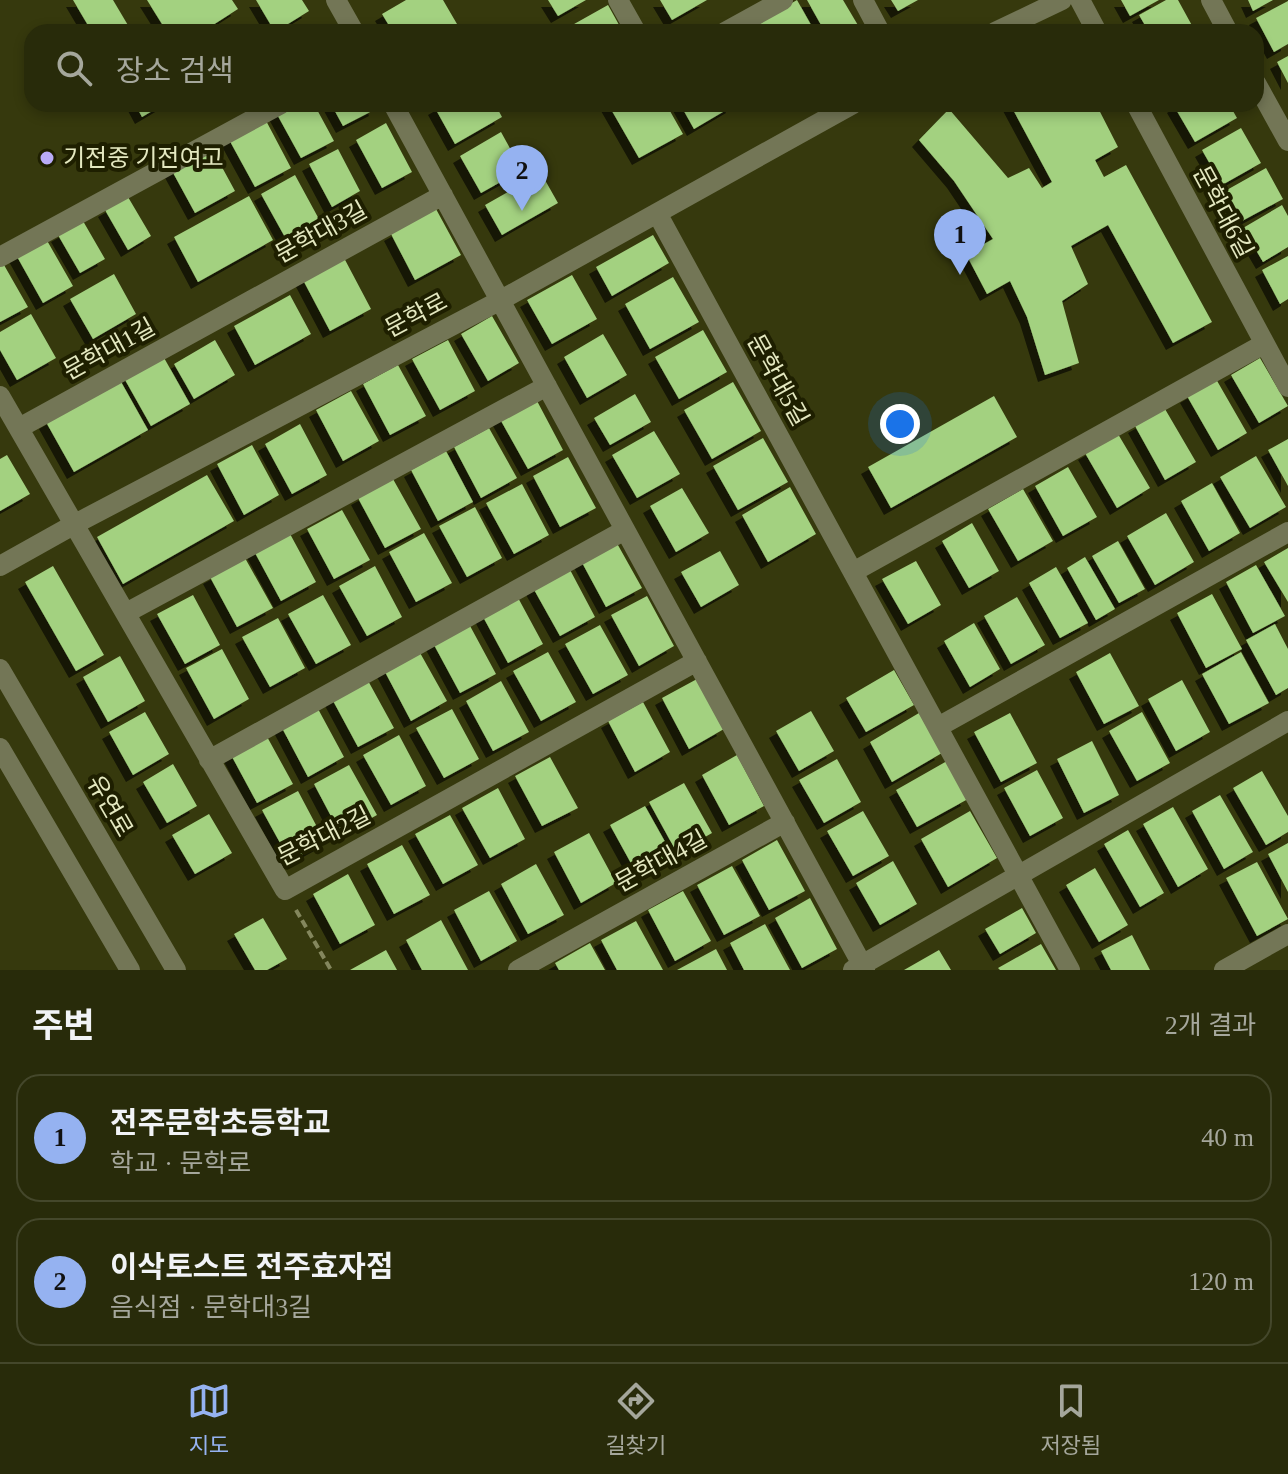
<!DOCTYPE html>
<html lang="ko">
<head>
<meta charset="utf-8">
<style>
	:root { --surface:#282b0a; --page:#303313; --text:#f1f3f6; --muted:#a5a79c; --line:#44472b; --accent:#95b2f1 }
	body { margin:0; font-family:"Times New Roman","Noto Sans KR",serif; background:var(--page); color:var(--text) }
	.you { position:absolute; left:900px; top:424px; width:28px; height:28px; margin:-20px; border:6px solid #fff; border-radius:50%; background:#1a73e8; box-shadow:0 0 0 12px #1a73e833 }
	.badge { display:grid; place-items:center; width:52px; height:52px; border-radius:50%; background:var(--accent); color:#111; font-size:26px; font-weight:700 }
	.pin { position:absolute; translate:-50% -66px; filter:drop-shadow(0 2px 4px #0008) }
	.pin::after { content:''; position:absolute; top:42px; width:28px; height:24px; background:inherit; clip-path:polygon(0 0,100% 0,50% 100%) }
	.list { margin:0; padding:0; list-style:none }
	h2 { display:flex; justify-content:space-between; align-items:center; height:104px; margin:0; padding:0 32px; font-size:34px }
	h2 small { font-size:26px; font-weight:400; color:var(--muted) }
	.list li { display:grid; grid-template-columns:52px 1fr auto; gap:24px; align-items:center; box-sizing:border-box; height:128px; margin:0 16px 16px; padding:0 16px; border:2px solid var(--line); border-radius:24px }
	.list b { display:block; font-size:30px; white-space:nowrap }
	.list p { margin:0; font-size:26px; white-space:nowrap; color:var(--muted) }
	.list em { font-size:26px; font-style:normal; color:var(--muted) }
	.icon { flex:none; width:44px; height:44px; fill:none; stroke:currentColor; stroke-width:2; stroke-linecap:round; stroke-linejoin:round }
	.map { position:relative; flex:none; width:1288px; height:970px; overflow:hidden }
	.search { position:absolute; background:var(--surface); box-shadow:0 4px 12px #0003; left:24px; right:24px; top:24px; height:88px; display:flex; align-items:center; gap:20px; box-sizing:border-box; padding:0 28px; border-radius:24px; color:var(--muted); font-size:30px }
	.sheet { height:392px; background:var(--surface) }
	nav { display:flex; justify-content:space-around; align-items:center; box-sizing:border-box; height:112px; border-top:2px solid var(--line); background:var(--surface); font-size:22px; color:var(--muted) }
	nav a { display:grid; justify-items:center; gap:4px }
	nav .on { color:var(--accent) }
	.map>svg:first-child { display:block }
	.building { fill:#a3d180; filter:url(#shadow) }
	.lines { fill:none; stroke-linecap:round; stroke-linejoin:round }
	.path { stroke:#84875d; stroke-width:4; stroke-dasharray:8 4; stroke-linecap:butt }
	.minor { stroke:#737656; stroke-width:20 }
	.poi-dot { fill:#b9abf7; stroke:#1e1f00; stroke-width:3 }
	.labels { text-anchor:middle; stroke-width:8; stroke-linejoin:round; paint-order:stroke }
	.poi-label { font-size:24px; fill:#e4e8c0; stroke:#1e1f00; text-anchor:start }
	.street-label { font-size:24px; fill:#e4e8c0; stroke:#1e1f00 }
</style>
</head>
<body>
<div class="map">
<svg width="1288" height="970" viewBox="0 0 1288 970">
	<defs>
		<filter id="shadow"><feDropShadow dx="-7" dy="7" stdDeviation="0" flood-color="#0009"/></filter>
	</defs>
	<rect width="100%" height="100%" fill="#36390d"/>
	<!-- building -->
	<path class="building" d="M73 0H113L132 32H92Z
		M147 0H232L238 9 202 32H167Z
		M256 0H302L309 11 275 32Z
		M406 0H443L457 24 443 32H393L382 14Z
		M548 0H586L558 16Z
		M660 0H707L672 20Z
		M797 0 815 32H765L759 22Z
		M807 0H843L862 32H825Z
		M891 0H918L898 11Z
		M1121 0H1159L1130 16Z
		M1166 0H1178L1195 31 1149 32 1139 15Z
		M1248 0H1273L1253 11Z
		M1288 1V44L1274 52 1256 18Z
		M608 5 623 32H569L567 28Z
		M1288 56V83L1277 62Z
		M135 104H164L142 117Z
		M278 104H314L334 141 301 158 273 107Z
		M331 104H374L376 109 343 126Z
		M442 104H495L502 117 455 144 435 108Z
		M608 104H666L683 134 639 158Z
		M680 104H732L733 106 694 129Z
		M1010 104H1096L1118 147 1095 160 1104 177 1126 165 1212 322 1173 343 1108 225 1071 246 1088 284 1062 301 1079 363 1045 375 1027 317 1010 281 987 294 966 254 993 239 954 181 919 140 949 109 1008 178 1029 168 1042 188 1052 182Z
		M1177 104H1229L1237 118 1195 142 1174 106Z
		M263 115 291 168 255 187 226 134Z
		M386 123 412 172 382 188 356 140Z
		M1241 128 1261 163 1222 185 1202 150Z
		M501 132 522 170 481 193 460 156Z
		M211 147 235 191 195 213 171 169Z
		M338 149 360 191 332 207 309 164Z
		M1266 168 1283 199 1242 221 1225 191Z
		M541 173 558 203 502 235 485 205Z
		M295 175 320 221 286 239 261 194Z
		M249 196 273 240 198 282 174 237Z
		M128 197 151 236 128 250 105 210Z
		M1282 205 1288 216V247L1263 262 1243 228Z
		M436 209 461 255 415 280 391 234Z
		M83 221 105 259 80 273 58 235Z
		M653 235 669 263 612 296 596 267Z
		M45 237 73 286 43 303 15 253Z
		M343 256 371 309 330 331 302 278Z
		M1288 256V299L1280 304 1262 270Z
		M0 258 28 307 0 322Z
		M114 274 136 314 93 339 70 299Z
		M572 275 597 319 552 344 527 300Z
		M673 277 699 322 650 349 625 304Z
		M290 295 311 334 255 365 234 326Z
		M31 314 56 358 17 380 0 350V332Z
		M492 316 519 363 488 381 461 334Z
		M703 330 727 372 679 399 655 357Z
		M603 334 627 375 587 398 564 357Z
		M215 340 235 375 194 399 174 364Z
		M448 340 475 391 440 410 412 359Z
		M163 356 190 404 151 426 124 378Z
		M1260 358 1288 406 1259 423 1231 375Z
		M398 365 426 416 390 435 363 384Z
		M1216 379 1247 433 1218 450 1187 396Z
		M120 380 148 430 74 472 46 422Z
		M733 382 761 431 712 459 684 410Z
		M351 391 379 441 343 461 316 410Z
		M635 394 651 422 610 445 594 418Z
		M994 396 1017 437 891 508 868 467Z
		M536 399 563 450 528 469 500 419Z
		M1165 409 1196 462 1165 480 1135 426Z
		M300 424 327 475 292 494 265 444Z
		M489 428 517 478 481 498 454 447Z
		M654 431 680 474 637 498 612 455Z
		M1118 434 1150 488 1117 508 1085 453Z
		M763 438 788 482 738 510 713 466Z
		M1288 439V486L1268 450Z
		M252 445 279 495 244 515 217 464Z
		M446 451 473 502 438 521 411 470Z
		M7 455 30 494 0 511V459Z
		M1256 456 1286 507 1250 528 1220 477Z
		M568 457 596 508 560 527 533 476Z
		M1068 467 1097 517 1063 536 1035 486Z
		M207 475 234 521 123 584 97 537Z
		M393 479 421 529 385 548 358 498Z
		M1212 483 1240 533 1209 551 1181 501Z
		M522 484 549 535 514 554 486 503Z
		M790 487 816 534 768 562 742 515Z
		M682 488 709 533 676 552 650 506Z
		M1023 489 1053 541 1018 561 988 509Z
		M475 507 502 558 467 577 439 526Z
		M342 510 370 560 334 579 307 529Z
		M1166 513 1194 562 1155 585 1127 536Z
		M972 523 999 571 969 588 942 541Z
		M289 532 316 582 281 601 254 551Z
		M424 533 452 583 416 602 389 552Z
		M614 538 642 588 606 607 579 557Z
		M1118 541 1145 589 1119 603 1092 556Z
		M1288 548V602L1264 562Z
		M720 551 739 585 701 607 681 572Z
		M1085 557 1115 609 1096 620 1067 568Z
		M245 558 273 608 237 627 210 577Z
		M916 561 941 605 908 624 882 579Z
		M1256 565 1285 616 1253 633 1226 582Z
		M53 566 104 655 76 671 25 582Z
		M375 566 402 617 367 636 339 586Z
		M568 566 595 617 560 636 532 586Z
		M1056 567 1088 623 1060 638 1029 583Z
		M516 594 543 644 508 663 481 613Z
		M1212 594 1242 649 1206 668 1177 613Z
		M193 595 220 645 185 664 157 614Z
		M323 595 351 645 316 664 288 614Z
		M647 596 674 646 639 666 611 615Z
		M1017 597 1045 645 1011 664 984 616Z
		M278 618 305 668 270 687 242 637Z
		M974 623 1000 669 970 687 944 641Z
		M469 624 496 674 460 693 433 643Z
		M1275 624 1288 649V688L1276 695 1246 640Z
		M600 625 628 675 593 694 565 644Z
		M222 649 249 699 214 719 186 668Z
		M419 651 447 701 411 721 384 670Z
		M548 652 576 702 541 721 513 671Z
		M1241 652 1269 703 1229 724 1202 674Z
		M1110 653 1139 706 1104 724 1076 672Z
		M120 656 145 701 108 722 83 677Z
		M894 670 914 705 866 732 846 698Z
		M366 677 394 728 358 747 331 697Z
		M697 679 724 729 689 749 662 698Z
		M1182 680 1210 732 1176 751 1148 699Z
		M501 681 529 732 493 751 466 701Z
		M643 702 670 752 635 772 608 721Z
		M317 707 344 757 308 777 281 726Z
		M452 709 479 759 444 778 416 728Z
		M811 711 834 751 799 771 776 731Z
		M145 712 169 754 133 775 109 732Z
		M1142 712 1170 763 1137 781 1109 731Z
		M919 713 942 753 892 782 870 742Z
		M1010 713 1037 763 1001 782 974 732Z
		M265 733 293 784 257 803 230 753Z
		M399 735 426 786 391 805 363 755Z
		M1092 741 1119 795 1084 813 1057 759Z
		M737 755 764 806 729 825 702 775Z
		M550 757 578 808 542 826 515 776Z
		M837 759 861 802 824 823 799 780Z
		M947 761 968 799 917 827 896 790Z
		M173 764 197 806 167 823 143 782Z
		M349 765 377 815 341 835 314 784Z
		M1037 770 1063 818 1030 836 1004 788Z
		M1262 771 1288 816V832L1266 845 1233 788Z
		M684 783 712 833 677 853 649 802Z
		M498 788 525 839 490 858 462 808Z
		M298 791 325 842 290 861 262 810Z
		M1220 795 1253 852 1224 869 1192 811Z
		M645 806 673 856 638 876 610 825Z
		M1173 807 1208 869 1178 887 1143 824Z
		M863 811 889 856 853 876 827 831Z
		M970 811 997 858 948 887 921 839Z
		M209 814 232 853 195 874 172 835Z
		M450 815 478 865 443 884 415 834Z
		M1128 830 1164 893 1140 907 1104 844Z
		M589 833 616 883 581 903 554 852Z
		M777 840 805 891 769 910 742 860Z
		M1288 843V892L1268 854Z
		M402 845 430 895 394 914 367 864Z
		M893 861 917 904 880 925 856 883Z
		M1257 862 1288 919 1257 936 1226 878Z
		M536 864 564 915 528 934 501 884Z
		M732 866 760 916 724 935 697 885Z
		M1095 868 1128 925 1099 942 1066 885Z
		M348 874 375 925 340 944 313 894Z
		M489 891 517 941 481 961 454 910Z
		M683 891 711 941 675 961 648 910Z
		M810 898 837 949 802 968 775 918Z
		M1022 908 1036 933 1000 954 985 929Z
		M263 918 287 959 267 970H255L234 934Z
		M441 920 468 970H422L406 940Z
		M636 921 663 970H617L601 940Z
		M765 924 790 970H744L730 943Z
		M1132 935 1150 970H1111L1101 951Z
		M590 943 605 970H559L555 963Z
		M1041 944 1056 970H1000L998 968Z
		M716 949 727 970H677Z
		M386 950 397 970H350Z
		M939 950 951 970H904Z"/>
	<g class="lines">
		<!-- path -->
		<path class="path" d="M296 910 331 970"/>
		<!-- minor -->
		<path class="minor" d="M336 0 354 32
			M618 0 636 32
			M863 0 880 32
			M1080 0 1097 32
			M1211 0 1228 32
			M725 32 783 0
			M995 32 1062 0
			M1256 83 1288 141
			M393 104 865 970
			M1136 104 1288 387
			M657 213 1070 970
			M0 257 281 104
			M0 396 285 890 697 661
			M19 428 443 195
			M0 566 75 524 501 300 853 104
			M853 572 1264 344
			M126 613 547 386
			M0 669 176 970
			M938 727 1288 532
			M0 748 130 970
			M209 760 625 530
			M518 970 785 822
			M853 970 1288 721
			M1224 970 1288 934"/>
	</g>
	<!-- markers -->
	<circle class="poi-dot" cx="47" cy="158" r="8"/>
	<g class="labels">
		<!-- poi labels -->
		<g class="poi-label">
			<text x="63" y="166">기전중 기전여고</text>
		</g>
		<!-- street labels -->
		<g class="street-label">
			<text transform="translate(1223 212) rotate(62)" y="8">문학대6길</text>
			<text transform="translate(321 232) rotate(-29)" y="8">문학대3길</text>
			<text transform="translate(416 315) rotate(-28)" y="8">문학로</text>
			<text transform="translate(109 349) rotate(-29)" y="8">문학대1길</text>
			<text transform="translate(778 380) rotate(61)" y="8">문학대5길</text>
			<text transform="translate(110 806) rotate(60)" y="8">유연로</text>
			<text transform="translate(324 836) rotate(-27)" y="8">문학대2길</text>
			<text transform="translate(661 861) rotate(-29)" y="8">문학대4길</text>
		</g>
	</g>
</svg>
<div class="you"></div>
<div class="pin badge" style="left:960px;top:275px">1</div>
<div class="pin badge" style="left:522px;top:211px">2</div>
<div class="search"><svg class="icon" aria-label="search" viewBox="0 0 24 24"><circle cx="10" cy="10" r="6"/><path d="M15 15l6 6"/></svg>장소 검색</div>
</div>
<section class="sheet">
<h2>주변<small>2개 결과</small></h2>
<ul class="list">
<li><span class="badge">1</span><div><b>전주문학초등학교</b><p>학교 · 문학로</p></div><em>40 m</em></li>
<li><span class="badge">2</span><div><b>이삭토스트 전주효자점</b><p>음식점 · 문학대3길</p></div><em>120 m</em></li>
</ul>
</section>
<nav>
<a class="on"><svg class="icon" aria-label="map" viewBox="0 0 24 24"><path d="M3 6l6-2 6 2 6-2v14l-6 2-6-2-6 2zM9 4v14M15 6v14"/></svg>지도</a>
<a><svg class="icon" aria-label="directions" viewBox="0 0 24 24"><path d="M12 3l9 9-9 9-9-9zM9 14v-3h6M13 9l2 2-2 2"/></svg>길찾기</a>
<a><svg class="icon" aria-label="saved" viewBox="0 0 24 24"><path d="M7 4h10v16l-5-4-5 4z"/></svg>저장됨</a>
</nav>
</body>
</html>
